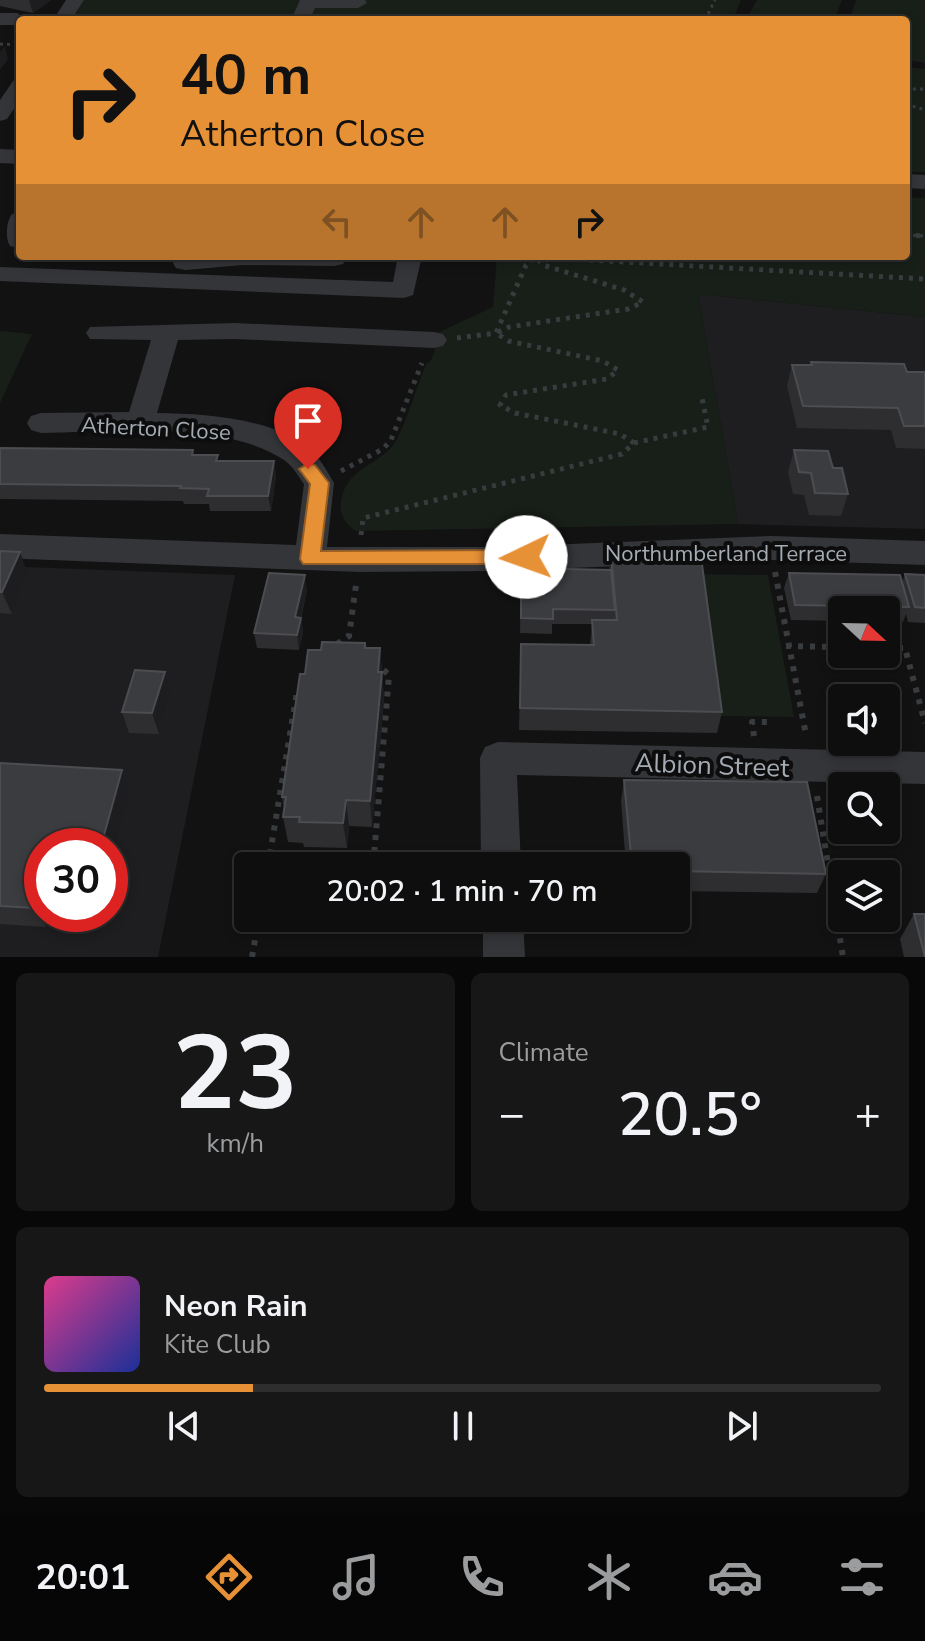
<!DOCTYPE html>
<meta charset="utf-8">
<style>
body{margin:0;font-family:"Nunito Sans",sans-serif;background:#171717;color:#f1f3f6;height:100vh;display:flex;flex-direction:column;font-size:30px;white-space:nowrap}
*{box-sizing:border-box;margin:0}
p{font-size:26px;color:#9b9c9e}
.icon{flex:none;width:44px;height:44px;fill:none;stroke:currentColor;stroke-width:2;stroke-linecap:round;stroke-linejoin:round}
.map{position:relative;height:957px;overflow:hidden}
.panel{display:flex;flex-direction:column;gap:16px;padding:16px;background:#080808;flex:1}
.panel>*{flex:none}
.guide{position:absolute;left:16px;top:16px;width:894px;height:244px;border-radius:8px;box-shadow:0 4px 12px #0003,0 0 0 2px #2e2e2e;background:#e79137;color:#111;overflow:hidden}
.needle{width:52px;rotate:112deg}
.controls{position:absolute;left:828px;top:596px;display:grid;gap:16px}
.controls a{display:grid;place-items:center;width:72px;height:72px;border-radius:8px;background:#0e0e0e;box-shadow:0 4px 12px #0003,0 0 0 2px #2e2e2e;font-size:40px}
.speed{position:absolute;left:24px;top:828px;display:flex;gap:16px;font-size:40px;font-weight:700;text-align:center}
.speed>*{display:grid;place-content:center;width:104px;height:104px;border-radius:50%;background:#0e0e0e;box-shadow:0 4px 12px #0003,0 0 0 2px #2e2e2e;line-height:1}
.speed .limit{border:12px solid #d22;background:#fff;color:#111}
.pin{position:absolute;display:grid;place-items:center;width:68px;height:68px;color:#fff;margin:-82px -34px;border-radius:50% 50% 50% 0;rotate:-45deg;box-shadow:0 0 8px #0007}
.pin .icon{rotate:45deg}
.me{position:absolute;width:88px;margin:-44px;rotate:267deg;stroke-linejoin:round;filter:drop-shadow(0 0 6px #0008)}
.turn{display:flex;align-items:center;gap:28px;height:168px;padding:0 32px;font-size:36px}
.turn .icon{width:104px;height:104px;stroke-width:2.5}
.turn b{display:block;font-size:56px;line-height:68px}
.lanes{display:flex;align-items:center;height:76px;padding:0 32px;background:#0003;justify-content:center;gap:40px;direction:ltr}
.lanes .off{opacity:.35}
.big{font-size:60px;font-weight:600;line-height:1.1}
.panel .widget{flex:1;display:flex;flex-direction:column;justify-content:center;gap:12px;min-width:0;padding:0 28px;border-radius:12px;background:#171717}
.panel .dial{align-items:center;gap:0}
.dial b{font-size:104px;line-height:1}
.song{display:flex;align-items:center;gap:24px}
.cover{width:96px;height:96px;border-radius:12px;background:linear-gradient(135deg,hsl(330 70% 55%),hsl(230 70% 35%))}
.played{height:8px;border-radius:4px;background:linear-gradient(90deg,#e79137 25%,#2e2e2e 25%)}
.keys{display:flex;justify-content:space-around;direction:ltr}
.heat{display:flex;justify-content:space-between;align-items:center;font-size:44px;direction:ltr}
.panel .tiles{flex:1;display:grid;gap:16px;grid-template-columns:1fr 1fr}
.widget:last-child{grid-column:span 2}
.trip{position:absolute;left:234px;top:852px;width:456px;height:80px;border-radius:8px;background:#0e0e0e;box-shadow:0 4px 12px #0003,0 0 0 2px #2e2e2e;font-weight:600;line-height:80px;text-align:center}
.menu{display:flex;height:128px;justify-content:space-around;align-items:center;background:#060606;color:#9b9c9e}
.menu .icon{width:56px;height:56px}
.menu .current{color:#e79137}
.menu b{font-size:36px;color:#f1f3f6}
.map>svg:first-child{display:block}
.built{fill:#1e1e20;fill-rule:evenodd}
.green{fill:#181e18}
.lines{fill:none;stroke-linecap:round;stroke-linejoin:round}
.path-far2{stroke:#393c3f;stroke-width:3;stroke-dasharray:3 4;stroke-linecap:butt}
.path-far1{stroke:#393c3f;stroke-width:5;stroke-dasharray:4 6;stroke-linecap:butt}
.path{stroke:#393c3f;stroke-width:6;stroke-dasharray:5 7;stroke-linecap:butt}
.minor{fill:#333538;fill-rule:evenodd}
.wall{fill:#2e2e31}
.shaded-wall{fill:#1d1d1f}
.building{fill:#3b3c3f;stroke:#4b4d51;stroke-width:2}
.route{fill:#e79137;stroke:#965e24;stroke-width:2}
.labels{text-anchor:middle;stroke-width:8;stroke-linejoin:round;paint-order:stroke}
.street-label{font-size:22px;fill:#a4abb3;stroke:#0d0d0e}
.near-street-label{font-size:26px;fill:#a4abb3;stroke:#0d0d0e}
</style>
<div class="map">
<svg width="925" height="957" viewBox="0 0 925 957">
<rect width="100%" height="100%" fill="#121213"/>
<g class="built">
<path d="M698 294 925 317V529L738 524Z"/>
<path d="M0 566 235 575 158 957H0ZM42 846H110V914H42Z"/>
</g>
<g class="green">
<path d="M83 0H741L733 20H72Z"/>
<path d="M757 0H842L834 20H746Z"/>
<path d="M856 0H925V63L906 60V20H849Z"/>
<path d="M906 67 925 69V172H906Z"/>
<path d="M906 197 925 198V317L698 294 738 524 356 531C333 518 338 489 357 473 369 463 388 455 396 441 408 418 416 389 426 364L431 360 438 343 435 334 493 307 497 256H906Z"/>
<path d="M0 331 32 334 0 403Z"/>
<path d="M696 574 768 575 794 717 715 716Z"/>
</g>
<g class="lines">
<g class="path-far2">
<path d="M705 20 715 0"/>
<path d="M0 44 20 45"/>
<path d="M906 89H925"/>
<path d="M906 104 925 110"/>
<path d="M906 235 925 236"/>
</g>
<g class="path-far1">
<path d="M906 235 925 236"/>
<path d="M457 338 496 333 526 265 536 257 925 279"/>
<path d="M634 443 708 427 702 398"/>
<path d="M341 471 383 449 391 440 422 363"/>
<path d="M361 535 363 518 622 454 634 443 620 434 515 413 500 405 506 395 607 379 618 370 603 361 508 341 496 333 509 327 628 309 643 302 624 290 543 265 535 256"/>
</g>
<g class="path">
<path d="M775 572 806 735"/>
<path d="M337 644 349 636 356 585"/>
<path d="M786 646 842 647"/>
<path d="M886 648H905L925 723"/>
<path d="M754 736 752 722H767V717"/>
<path d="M817 796 843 957"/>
<path d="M270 853 374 856 389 675 378 665"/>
<path d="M268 866 297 692"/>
<path d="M252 957 259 918"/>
</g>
<g class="minor">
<path d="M66 0H84L71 20H53Z"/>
<path d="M300 0H365L367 3 358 8H315L309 20H291Z"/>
<path d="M0 13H17L26 19 17 25H0Z"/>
<path d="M20 79V100L7 119 0 121V100L13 81Z"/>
<path d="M0 149 20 150V164L0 163Z"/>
<path d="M906 174 925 175V189L906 188Z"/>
<path d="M20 212V248H19L10 246C5 238 6 222 12 214Z"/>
<path d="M183 256H344L346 259 343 264 334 266 243 265 185 270 176 268 173 263 176 258Z"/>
<path d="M398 256H422L413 295 404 298 0 281V267L393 282Z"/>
<path d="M235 323 434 332 443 334 447 340 443 346 434 348 235 339 178 340 157 413C205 414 269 417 308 448 319 456 327 471 334 483L327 547H495L771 536 925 541V565L771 560 495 571 360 572 0 558V534L296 545 304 484C298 476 293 466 284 460 224 420 111 432 41 433L31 430 27 423 31 416 41 413 129 412 151 340 90 339 86 333 90 327Z"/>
<path d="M498 742 925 752V784L517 775 521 866H481L480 758 485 747Z"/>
<path d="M483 918H523L525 957H483Z"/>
</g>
</g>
<g class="wall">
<path d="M0 0H51L33 13 0 6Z"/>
<path d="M811 362 907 372H925V449L896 448 891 430 797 428 787 386 792 365H810Z"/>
<path d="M0 448 194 455 219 461H274L276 477 271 511H210L209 504H184L183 501 0 499Z"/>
<path d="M794 450 833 468 848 494 841 516 809 515 804 495 793 494 788 472Z"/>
<path d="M0 551 28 574 12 614 0 613Z"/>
<path d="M611 555 722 712 717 733 519 730 521 644 590 645 592 624H552V634L520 633 521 568 609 570Z"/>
<path d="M789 573 902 583 905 574 925 575V623L908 622 906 614 903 622H886V610H842V621L791 620 784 588Z"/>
<path d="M307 590 301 618 303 633 299 650 257 648 254 633Z"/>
<path d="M365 643V648H380L384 699 372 827 349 826 347 848 304 847 303 843 288 842 283 817 284 809 282 797 305 674 321 650Z"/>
<path d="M171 693 159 734 129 733 122 712Z"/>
<path d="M0 763 122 770 130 790 110 846H42L46 927 0 924Z"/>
<path d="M624 780 826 874 817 893 676 891V866H626L621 801Z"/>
<path d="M914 914 925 957H904L900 939Z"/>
</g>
<g class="shaded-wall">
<path d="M29 0H51L33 13Z"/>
<path d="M5 46 8 59 0 70V52Z"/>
<path d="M274 461 276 477 271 511 268 496Z"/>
<path d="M20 552 28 574 12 614 2 592Z"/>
<path d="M305 575 307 590 297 632 295 617Z"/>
<path d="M301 618 303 633 299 650 297 635Z"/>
<path d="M380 648 384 699 372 827 370 801Z"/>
<path d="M165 672 171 693 159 734 152 713Z"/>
<path d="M122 770 130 790 110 863V846H101Z"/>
<path d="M346 800 349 826 347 848 343 823Z"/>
<path d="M42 887V914H50L46 927 35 908Z"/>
</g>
<g class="building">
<path d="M811 362 904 364 907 372H925V426H904L898 408 803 406 792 365H812Z"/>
<path d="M0 448 193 450 192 455H218L216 461H274L268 496H207L209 489 180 488 181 486 0 484Z"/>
<path d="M794 450 828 451 833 468H842L848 494 815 493 811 473 799 472Z"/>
<path d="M0 551 20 552 2 592H0Z"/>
<path d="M611 555 701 557 722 712 520 708 521 644 594 645 592 620H617Z"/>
<path d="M521 568 611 570 615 610 553 609V619L521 618Z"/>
<path d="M269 573 305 575 295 617 301 618 297 635 254 633Z"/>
<path d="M789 573 900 575 909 607 795 605Z"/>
<path d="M905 574 925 575V608L915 607Z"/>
<path d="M322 642 365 643V648H380L378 672H382L370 801 346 800 343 823 299 822 300 817H283L286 797H282L300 674H305L308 650H321Z"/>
<path d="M135 670 165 672 152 713 122 712Z"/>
<path d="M0 763 122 770 101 846H42V887L35 908 0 906Z"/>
<path d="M624 780 807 782 826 874 676 871V866H632Z"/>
<path d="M914 914H925V957Z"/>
</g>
<path class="route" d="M308 463 315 465 329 483 321 551 526 550 533 552 535 557 533 562 526 564H303L300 559 310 484 299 469Z"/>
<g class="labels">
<g class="street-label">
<text transform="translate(156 428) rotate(3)" y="8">Atherton Close</text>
<text x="726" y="561">Northumberland Terrace</text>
</g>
<g class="near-street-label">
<text transform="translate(712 765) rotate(2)" y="9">Albion Street</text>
</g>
</g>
</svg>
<div class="controls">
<a><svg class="needle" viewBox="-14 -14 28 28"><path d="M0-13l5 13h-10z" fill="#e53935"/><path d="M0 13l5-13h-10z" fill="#9b9c9e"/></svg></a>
<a><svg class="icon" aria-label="sound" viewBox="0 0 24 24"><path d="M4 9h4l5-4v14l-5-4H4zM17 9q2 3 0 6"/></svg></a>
<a><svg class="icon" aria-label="search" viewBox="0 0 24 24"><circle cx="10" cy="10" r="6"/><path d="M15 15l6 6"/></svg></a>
<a><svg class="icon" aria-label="layers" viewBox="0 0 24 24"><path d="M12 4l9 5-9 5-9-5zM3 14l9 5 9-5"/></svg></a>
</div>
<div class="speed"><div class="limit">30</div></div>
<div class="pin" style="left:308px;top:469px;background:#d93025"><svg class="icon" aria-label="arrive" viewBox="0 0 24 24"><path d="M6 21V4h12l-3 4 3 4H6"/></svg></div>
<svg class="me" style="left:526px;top:557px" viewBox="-20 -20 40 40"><circle r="19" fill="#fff"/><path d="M0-13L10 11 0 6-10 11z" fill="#e79137"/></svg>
<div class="trip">20:02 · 1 min · 70 m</div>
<div class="guide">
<div class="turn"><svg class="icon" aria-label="right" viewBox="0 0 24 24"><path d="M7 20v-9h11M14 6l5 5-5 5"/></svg><div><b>40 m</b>Atherton Close</div></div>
<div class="lanes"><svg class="icon off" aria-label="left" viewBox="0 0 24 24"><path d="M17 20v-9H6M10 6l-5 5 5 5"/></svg><svg class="icon off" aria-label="ahead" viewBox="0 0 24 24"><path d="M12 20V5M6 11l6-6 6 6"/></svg><svg class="icon off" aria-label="ahead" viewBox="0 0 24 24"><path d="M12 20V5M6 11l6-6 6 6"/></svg><svg class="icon" aria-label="right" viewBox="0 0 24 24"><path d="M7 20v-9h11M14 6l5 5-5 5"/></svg></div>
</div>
</div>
<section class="panel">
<div class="tiles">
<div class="widget dial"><b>23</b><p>km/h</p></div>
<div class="widget"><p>Climate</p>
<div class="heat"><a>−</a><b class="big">20.5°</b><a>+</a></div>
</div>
<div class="widget">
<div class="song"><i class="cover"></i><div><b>Neon Rain</b><p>Kite Club</p></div></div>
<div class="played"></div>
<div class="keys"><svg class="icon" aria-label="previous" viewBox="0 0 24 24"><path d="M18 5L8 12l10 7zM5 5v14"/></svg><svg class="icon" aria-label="pause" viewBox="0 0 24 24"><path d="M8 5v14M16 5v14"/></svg><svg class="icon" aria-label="next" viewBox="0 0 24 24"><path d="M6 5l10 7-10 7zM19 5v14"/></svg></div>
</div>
</div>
</section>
<nav class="menu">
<b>20:01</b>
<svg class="icon current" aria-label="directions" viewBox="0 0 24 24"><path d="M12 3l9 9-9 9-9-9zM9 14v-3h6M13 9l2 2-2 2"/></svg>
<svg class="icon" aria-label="music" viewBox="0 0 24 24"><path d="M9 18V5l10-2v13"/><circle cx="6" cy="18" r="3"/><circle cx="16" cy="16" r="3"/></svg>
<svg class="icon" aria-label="phone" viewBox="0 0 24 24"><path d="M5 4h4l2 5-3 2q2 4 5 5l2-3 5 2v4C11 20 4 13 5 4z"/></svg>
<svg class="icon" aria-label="climate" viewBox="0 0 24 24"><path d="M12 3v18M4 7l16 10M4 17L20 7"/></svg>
<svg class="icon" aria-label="car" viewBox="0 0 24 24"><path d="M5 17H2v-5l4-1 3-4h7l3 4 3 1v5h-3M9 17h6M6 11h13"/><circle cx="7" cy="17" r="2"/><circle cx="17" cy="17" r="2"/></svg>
<svg class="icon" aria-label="filters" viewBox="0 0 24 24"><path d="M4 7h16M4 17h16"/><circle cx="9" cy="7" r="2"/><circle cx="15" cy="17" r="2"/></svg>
</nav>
